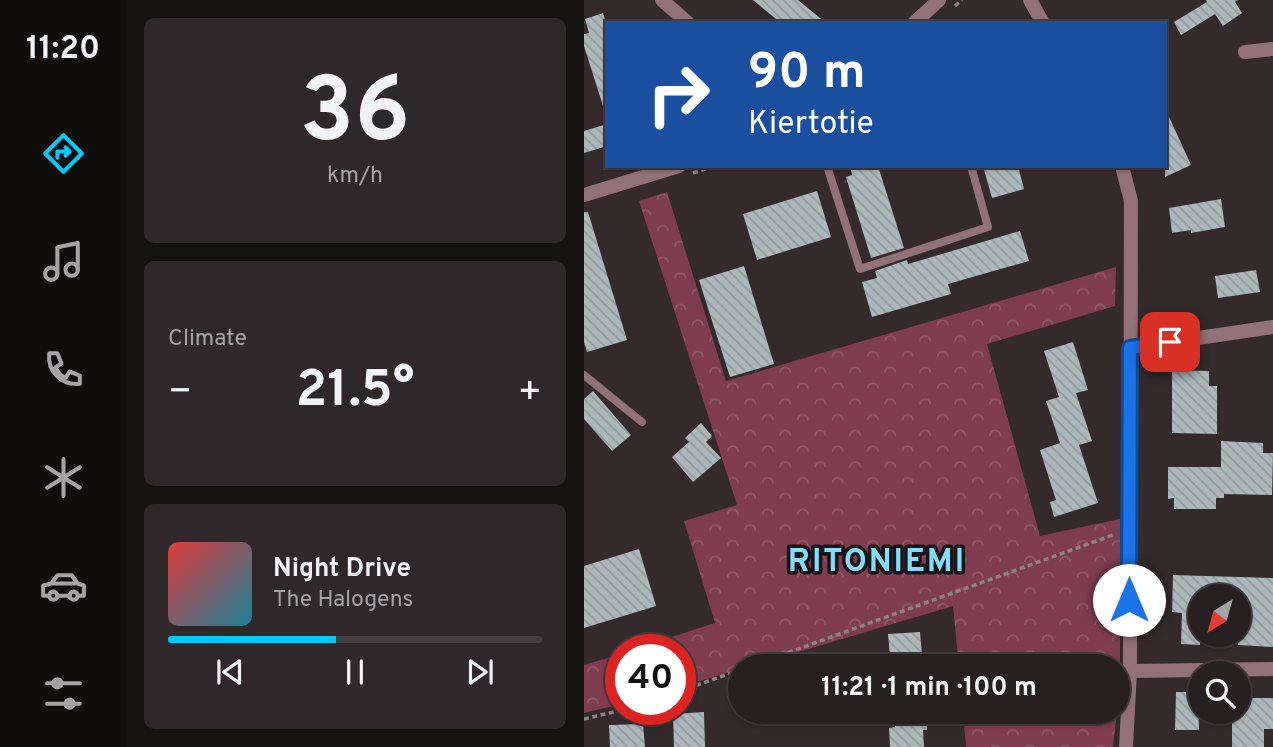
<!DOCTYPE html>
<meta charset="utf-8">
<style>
body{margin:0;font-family:Overpass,sans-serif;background:#2f282a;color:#f1f3f6;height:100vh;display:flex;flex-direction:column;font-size:26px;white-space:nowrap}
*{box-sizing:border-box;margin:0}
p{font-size:23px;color:#a4a3a5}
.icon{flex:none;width:38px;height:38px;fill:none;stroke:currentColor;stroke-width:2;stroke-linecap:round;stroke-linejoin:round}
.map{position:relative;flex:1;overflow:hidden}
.drawer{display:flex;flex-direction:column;gap:18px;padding:18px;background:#151212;width:458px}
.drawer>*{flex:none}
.top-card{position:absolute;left:21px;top:21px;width:562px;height:147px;border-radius:0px;box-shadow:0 2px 5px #0004,0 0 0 2px #433e3f;background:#1a4fa0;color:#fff;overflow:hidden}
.needle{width:46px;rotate:217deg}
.fabs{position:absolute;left:604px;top:584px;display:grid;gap:14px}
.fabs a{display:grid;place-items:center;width:63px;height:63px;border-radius:50%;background:#272021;box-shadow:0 2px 5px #0004,0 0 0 2px #433e3f;font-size:35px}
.speed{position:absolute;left:21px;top:634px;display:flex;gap:14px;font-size:35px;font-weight:700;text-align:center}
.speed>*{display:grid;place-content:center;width:91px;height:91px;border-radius:50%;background:#272021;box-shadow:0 2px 5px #0004,0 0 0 2px #433e3f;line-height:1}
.speed .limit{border:10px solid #d22;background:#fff;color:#111}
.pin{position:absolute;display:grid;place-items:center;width:60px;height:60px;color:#fff;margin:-30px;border-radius:14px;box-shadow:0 4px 10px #0006}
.me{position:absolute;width:77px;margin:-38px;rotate:0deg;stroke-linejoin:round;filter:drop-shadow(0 0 5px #0008)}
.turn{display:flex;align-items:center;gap:24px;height:147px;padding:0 28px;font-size:32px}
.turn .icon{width:91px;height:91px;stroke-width:2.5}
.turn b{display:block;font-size:49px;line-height:60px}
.big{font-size:52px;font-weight:700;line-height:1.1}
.drawer .tile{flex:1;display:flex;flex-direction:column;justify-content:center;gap:10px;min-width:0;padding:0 24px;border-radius:10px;background:#2f282a}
.drawer .dial{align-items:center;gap:0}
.dial b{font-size:91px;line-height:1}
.song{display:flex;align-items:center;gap:21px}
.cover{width:84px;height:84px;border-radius:10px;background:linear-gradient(135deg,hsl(0 70% 55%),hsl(190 70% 35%))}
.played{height:7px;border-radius:4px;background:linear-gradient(90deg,#01cbf9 45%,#433e3f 45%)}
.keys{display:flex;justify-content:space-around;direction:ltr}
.heat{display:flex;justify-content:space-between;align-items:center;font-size:38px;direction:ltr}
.trip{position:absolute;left:144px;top:654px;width:402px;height:70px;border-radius:35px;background:#272021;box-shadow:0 2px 5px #0004,0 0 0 2px #433e3f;font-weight:700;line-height:70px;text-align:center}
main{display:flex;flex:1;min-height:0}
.menu{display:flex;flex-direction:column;width:126px;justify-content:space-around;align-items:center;background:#100d0d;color:#a4a3a5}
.menu .icon{width:49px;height:49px}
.menu .on{color:#01cbf9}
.menu b{font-size:32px;color:#f1f3f6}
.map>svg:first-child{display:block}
.forest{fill:url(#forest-crowns)}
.building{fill:url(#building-back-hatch)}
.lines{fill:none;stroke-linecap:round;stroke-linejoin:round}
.path{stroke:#8b8385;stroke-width:3.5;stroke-dasharray:5 3.5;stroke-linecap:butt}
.service{stroke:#927178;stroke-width:8}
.minor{stroke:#927178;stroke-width:14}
.tertiary{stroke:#927178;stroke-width:14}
.route-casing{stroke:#114b97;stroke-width:18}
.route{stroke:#1a73e8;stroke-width:12}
.labels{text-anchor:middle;stroke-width:7;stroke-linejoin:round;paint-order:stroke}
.district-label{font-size:32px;font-weight:bold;letter-spacing:2px;fill:#7fdefe;stroke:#181415}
</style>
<main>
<nav class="menu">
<b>11:20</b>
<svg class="icon on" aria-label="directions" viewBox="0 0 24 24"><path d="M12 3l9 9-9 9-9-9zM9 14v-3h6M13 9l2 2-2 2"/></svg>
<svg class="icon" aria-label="music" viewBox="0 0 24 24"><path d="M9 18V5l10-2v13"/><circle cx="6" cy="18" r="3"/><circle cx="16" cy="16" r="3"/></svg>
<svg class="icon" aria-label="phone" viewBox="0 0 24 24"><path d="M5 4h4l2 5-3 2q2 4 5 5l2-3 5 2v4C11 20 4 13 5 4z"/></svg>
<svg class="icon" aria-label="climate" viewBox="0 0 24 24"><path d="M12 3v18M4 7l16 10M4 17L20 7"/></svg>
<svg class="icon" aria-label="car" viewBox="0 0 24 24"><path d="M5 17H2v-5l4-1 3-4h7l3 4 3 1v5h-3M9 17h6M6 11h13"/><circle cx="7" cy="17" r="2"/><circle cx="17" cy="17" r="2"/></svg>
<svg class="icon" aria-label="filters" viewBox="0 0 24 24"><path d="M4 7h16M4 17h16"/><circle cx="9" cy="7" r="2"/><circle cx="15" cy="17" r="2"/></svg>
</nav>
<section class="drawer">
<div class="tile dial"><b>36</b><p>km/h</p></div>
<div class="tile"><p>Climate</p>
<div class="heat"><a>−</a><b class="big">21.5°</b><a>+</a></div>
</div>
<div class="tile">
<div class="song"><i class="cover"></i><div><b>Night Drive</b><p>The Halogens</p></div></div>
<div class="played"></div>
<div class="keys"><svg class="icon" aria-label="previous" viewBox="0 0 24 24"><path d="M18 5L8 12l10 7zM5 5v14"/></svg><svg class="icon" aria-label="pause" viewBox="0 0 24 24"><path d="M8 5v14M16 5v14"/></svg><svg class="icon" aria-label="next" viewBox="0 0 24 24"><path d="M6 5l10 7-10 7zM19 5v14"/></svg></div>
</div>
</section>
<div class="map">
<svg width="689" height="747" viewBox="0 0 689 747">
<defs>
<pattern id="forest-crowns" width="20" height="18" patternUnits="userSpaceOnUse" patternTransform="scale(1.75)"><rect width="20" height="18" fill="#7f3c4e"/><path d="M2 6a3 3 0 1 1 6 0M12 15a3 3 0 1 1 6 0" fill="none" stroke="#915767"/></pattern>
<pattern id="building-back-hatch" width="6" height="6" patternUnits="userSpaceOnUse" patternTransform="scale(1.75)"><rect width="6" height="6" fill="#acb8bc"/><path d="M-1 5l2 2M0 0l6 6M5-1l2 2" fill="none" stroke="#919a9d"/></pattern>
</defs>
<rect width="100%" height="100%" fill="#342a2c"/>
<g class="forest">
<path d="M83 192 142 381 532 267 531 306 403 344 456 536 536 519V695L534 710V667H375L369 606 164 667H156V669L96 687V649H50L131 623 100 521 153 505 55 201Z"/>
<path d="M37 654V704L0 713V665Z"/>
<path d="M379 712H533L529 747H382Z"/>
</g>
<g class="building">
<path d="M169 0H214L242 23H197Z"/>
<path d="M622 0H654L651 2 658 13 639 26 631 14 597 35 590 22 623 2Z"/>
<path d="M19 13 23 27V106H19L0 46V34L5 33 1 19Z"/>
<path d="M581 108 607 165 581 177Z"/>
<path d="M23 124V146L0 153V131Z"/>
<path d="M266 166H294L320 248 287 258 262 177 268 175Z"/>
<path d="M399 166H434L440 189 408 198Z"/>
<path d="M233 191 247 237 173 260 159 214Z"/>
<path d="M637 199 641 227 607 233V230L588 233 585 208Z"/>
<path d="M0 212H4L43 340 3 352 0 342Z"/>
<path d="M436 231 445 261 364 284 367 294 288 317 278 282 293 278 291 271 323 260 324 264Z"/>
<path d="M160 266 190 364 146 377 115 280Z"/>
<path d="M672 270 676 292 634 298 631 276Z"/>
<path d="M489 342 504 390 492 393 508 441 495 445 514 503 470 517 466 502 472 500 456 450 476 443 462 401 475 397 460 351Z"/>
<path d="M588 370 625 371V386H633V434L588 433Z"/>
<path d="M9 391 47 435 28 451 0 419V399Z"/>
<path d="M117 423 128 436 122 442 137 458 109 482 88 457 105 442 101 438Z"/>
<path d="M637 441 679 443V453H689L688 495 640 494V498H632V509H590V498L584 499V467H637Z"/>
<path d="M55 549 72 606 0 628V566Z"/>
<path d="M589 575 689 578V647L654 645V597H616V645L597 644 598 613 588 612Z"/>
<path d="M336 632 339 667H307L304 634Z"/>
<path d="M592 692H614L615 730H591Z"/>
<path d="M654 698H689V729H680V747H648V712H654Z"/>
<path d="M120 712 121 747H90L89 714Z"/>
<path d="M310 712H342L343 730H339L340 747H306L305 728 311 727Z"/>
<path d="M59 724 61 747H26L25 725Z"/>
</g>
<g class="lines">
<g class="path">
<path d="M371 6 378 0"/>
<path d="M109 173 131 166"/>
<path d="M164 667 529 535"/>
<path d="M96 691 156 670"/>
<path d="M0 719 42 709"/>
</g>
<g class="service">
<path d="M243 166 276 269 404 227 387 166"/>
<path d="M0 375 58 422"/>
</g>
<g class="minor">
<path d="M78 0 104 23"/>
<path d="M661 52 689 49"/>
<path d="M546 348 689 327"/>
<path d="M546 671 689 669"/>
</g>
<g class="tertiary">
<path d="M446 0 459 23"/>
<path d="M330 23 355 0"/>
<path d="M538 166 547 201 546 671 542 747"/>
<path d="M0 195 95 166"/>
</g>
</g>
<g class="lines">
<defs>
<path id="route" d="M545 600 546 348 586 342"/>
</defs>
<use href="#route" class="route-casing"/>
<use href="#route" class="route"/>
</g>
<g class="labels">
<g class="district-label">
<text x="293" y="571">RITONIEMI</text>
</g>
</g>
</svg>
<div class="fabs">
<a><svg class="needle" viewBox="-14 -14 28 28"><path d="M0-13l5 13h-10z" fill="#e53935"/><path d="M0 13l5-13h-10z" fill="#a4a3a5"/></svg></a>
<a><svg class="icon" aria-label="search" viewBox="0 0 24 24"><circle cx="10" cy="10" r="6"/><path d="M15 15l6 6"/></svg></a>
</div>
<div class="speed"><div class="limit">40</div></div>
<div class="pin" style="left:586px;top:342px;background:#d93025"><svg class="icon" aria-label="arrive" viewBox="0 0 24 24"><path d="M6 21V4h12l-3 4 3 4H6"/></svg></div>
<svg class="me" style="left:545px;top:600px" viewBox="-20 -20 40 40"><circle r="19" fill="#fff"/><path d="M0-13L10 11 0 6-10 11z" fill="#1a73e8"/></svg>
<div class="trip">11:21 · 1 min · 100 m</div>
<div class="top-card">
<div class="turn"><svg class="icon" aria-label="right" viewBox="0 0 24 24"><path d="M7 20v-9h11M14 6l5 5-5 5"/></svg><div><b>90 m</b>Kiertotie</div></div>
</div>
</div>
</main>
